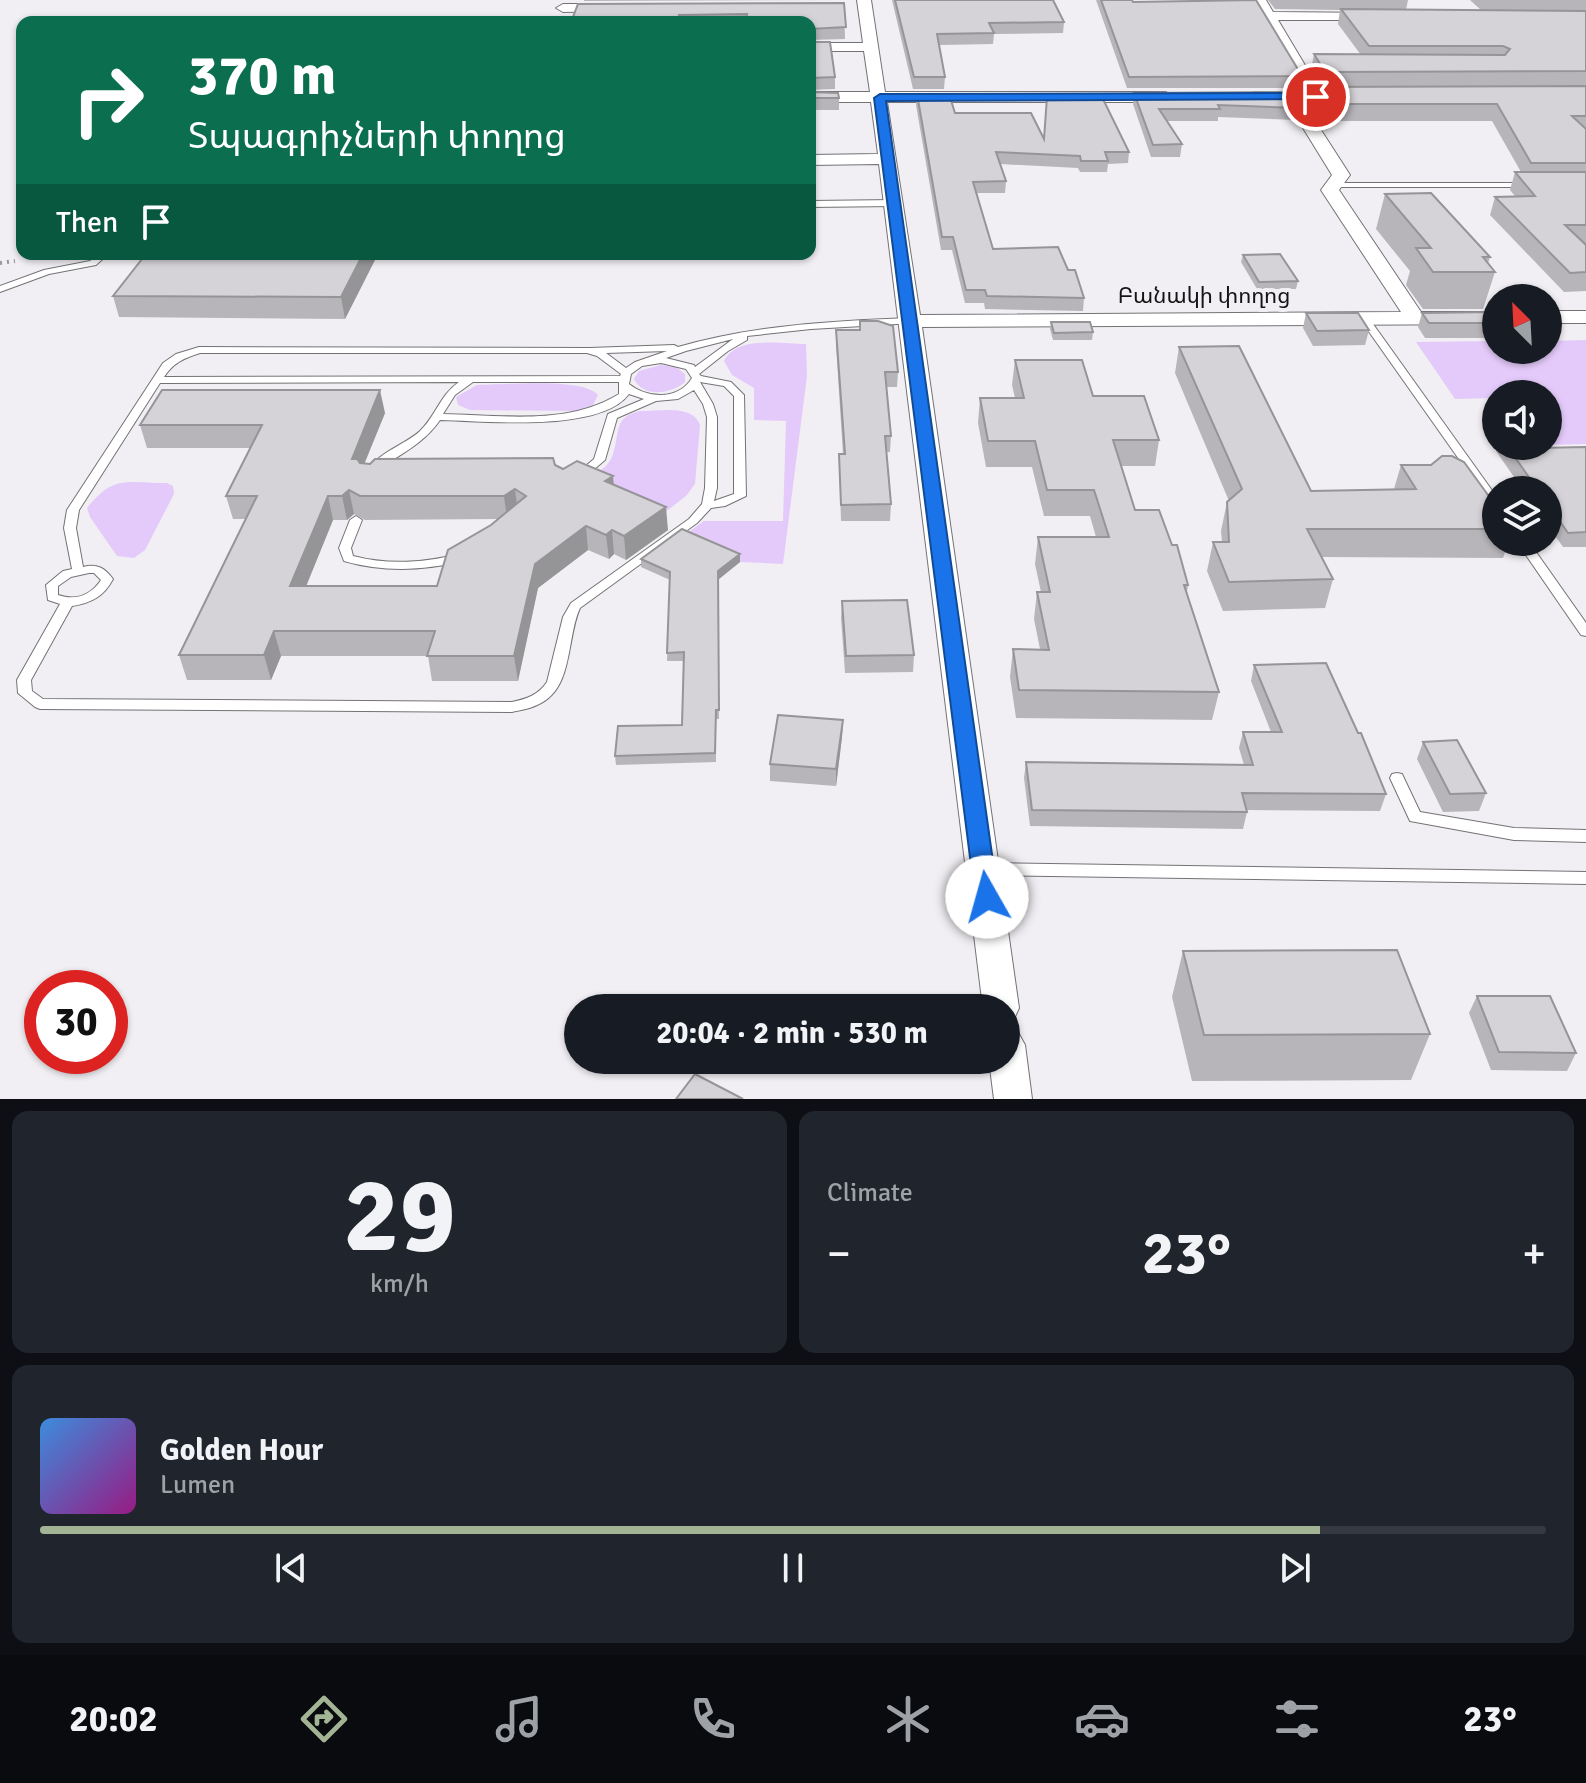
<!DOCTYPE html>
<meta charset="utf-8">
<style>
body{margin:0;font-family:Signika,"Noto Sans Armenian",sans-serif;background:#20242c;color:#f1f3f6;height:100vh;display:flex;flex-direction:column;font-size:30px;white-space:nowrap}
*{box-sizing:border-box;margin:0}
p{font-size:26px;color:#9ea1a6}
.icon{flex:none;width:44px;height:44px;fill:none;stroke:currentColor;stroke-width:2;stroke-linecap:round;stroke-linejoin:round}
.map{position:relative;height:1099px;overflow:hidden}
.details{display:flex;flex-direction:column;gap:12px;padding:12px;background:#0d0f14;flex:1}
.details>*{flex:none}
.top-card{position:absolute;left:16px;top:16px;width:800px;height:244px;border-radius:16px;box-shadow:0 2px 6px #0004;background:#0b6e4f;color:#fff;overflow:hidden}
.needle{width:52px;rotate:336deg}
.tools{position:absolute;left:1482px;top:284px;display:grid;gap:16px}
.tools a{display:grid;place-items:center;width:80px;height:80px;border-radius:50%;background:#171b24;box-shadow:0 2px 6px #0004;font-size:40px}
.speed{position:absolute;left:24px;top:970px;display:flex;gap:16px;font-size:40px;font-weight:700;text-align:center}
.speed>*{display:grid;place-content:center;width:104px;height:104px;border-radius:50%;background:#171b24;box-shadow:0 2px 6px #0004;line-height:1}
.speed .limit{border:12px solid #d22;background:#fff;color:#111}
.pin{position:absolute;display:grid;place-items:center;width:68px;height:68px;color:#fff;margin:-34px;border:4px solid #fff;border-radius:50%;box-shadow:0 2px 8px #0007}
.me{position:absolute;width:88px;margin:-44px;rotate:353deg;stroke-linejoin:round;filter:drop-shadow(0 0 6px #0008)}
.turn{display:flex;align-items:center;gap:28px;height:168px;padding:0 40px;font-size:36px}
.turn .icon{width:104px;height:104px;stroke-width:2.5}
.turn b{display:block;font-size:56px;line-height:68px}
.then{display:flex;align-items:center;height:76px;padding:0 40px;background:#0003;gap:16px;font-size:30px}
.big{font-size:60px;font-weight:700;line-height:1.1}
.details .card{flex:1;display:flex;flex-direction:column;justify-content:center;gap:12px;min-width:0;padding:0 28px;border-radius:16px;background:#20242c}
.details .dial{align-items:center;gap:0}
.dial b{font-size:104px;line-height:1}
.song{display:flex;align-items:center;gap:24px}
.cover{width:96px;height:96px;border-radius:12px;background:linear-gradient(135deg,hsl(210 70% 55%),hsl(310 70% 35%))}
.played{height:8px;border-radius:4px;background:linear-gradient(90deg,#a3b495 85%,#363941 85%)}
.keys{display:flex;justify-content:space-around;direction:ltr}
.heat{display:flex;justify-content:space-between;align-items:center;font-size:44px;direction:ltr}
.details .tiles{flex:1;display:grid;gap:12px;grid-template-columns:1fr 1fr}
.card:last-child{grid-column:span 2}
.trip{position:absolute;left:564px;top:994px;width:456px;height:80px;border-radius:40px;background:#171b24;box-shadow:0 2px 6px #0004;font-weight:700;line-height:80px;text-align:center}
.dock{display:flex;height:128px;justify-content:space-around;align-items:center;background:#090b0e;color:#9ea1a6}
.dock .icon{width:56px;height:56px}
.dock .selected{color:#a3b495}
.dock b{font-size:36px;color:#f1f3f6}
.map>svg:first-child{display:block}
.green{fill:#e4cafa}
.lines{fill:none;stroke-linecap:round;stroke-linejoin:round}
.lane-casing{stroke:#747275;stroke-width:2}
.street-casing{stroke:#747275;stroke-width:2}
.path{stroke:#99979a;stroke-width:4;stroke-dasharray:2 5;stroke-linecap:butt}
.lane{fill:#fff;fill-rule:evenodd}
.street{fill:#fff;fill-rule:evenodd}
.wall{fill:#b7b5b9;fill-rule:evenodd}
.shaded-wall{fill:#959496}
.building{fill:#d5d3d7;stroke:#959496;stroke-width:2;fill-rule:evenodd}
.route{fill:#1a73e8;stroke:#114b97;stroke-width:2}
.labels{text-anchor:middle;stroke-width:8;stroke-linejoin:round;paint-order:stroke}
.street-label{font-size:22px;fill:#151415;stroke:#f1eff3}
</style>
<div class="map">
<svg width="1586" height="1099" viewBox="0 0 1586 1099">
<rect width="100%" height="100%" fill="#f1eff3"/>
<g class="green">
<path d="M1586 340V444L1548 445V394H1496V398L1455 399 1416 342 1496 341V350H1548V341Z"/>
<path d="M806 344 807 376 783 564 740 562 683 536 704 521H783L786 421 754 420V388L732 375 724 361C737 335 782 344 806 344Z"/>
<path d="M661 365 676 367 685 374V382C671 394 643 398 634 379L639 371Z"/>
<path d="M477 385C501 385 584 377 598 395L593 405 574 411 470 410 458 405 456 397Z"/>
<path d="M641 411C659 411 693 404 700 425L695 484 686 496 655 520 591 477C600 471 610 465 613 454 620 433 613 416 641 411Z"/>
<path d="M167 483 173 486 174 494 145 550 134 558 117 556 90 517 87 508C114 474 126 483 167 483Z"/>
</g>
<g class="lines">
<defs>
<g id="lane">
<path d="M1332 183H1527L1531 185 1527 187H1332Z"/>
<path d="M810 201 895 200 899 203 895 206 810 207Z"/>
<path d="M99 254H108L96 265 49 274 0 292V286L44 270 90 261Z"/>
<path d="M1365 316 1368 317 1496 496V507L1492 506 1360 319Z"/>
<path d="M911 318 916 321 914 323 811 329 747 336V340L728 351 699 374 701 376 731 382 744 395 746 496 725 506 711 508 697 523 580 608C566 638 574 690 537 705 529 709 520 710 512 712L40 709 35 707 18 693 17 680 60 604 48 600 46 585 63 571 72 569 64 528 67 510 163 363 176 354 199 347 590 348 674 345 678 347C755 325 832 321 911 318ZM733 339 695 367 694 365 666 358 686 351ZM667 351 635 362 626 368 606 353ZM200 353H587L597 356 621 374 620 376 164 377C173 363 184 358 200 353ZM661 363 686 369 692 378C679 400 648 399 629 384L631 374 642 366ZM459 382C440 395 436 416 420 431 406 444 378 453 369 469L371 471H379L382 467C403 453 425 442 440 420 485 421 600 433 629 394L644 399 608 414 594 459 575 475 581 478 585 477 605 460 617 418 656 401 678 399 694 390 703 404 707 417 705 488 702 504 689 519 571 603 563 617 547 682C538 695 527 699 512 702L43 699 32 691 31 680 72 606C92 603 104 596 113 579 105 568 97 563 83 567L76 528 79 510 160 383ZM473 382H619V394C567 426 502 415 443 414L455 395ZM700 382 724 386 734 396V494L714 501 717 488V417L713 404ZM89 573H94L101 580C91 595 76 601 58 595V586L71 577Z"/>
<path d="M356 516 362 520 351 548 353 556C387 565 425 563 458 554L464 558 462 561C423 571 382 572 344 561L339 548 350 520Z"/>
<path d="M1517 542H1529L1586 623V636L1581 635Z"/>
<path d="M1397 773 1402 774 1420 812 1514 828 1586 830V842L1514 840 1410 821 1390 778 1392 774Z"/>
<path d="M985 863 1586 872V884L985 875 980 873 977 869 980 865Z"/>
</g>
<g id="street">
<path d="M857 0H871L885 92H1166L1174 97 1166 102H887L920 315 1401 312 1321 190 1332 175 1287 102H1254L1246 97 1254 92H1305L1254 3 1256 0H1266L1273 12 1379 13V19L1374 20H1278L1321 92H1342L1350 97 1342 102H1303L1350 175 1339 190 1421 312H1496V324L922 327 1019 1008 1014 1019 1006 1021V1008H983L879 164 810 165V155L878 154 871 102H810V92H870L864 51H810V43H863Z"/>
<path d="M611 4 616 5V11L563 12 556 8 563 4Z"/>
<rect x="1548" y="311" width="38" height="12"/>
<path d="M1006 1029 1019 1034 1025 1045 1032 1099H994L989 1060H1006Z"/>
</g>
</defs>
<use href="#lane" class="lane-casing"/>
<use href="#street" class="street-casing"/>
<path class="path" d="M0 263 15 261"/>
<use href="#lane" class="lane"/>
<use href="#street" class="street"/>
</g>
<g class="wall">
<path d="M584 0H843L584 1Z"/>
<path d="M892 0H1053L1064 22 1063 33 994 34 993 44 939 45 945 77 944 89H913Z"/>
<path d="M1096 0H1132L1133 2 1256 0 1302 76 1300 88H1127Z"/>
<path d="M1268 0H1408L1406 10H1481L1470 0H1586V244H1584L1586 245V291L1564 292 1490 215 1495 197 1515 196 1510 190 1515 172H1521L1492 121H1319L1307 103 1311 87H1321L1311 70 1314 54 1361 55 1338 24 1340 10 1275 9Z"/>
<path d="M844 3 845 39 810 40V22H571Z"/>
<path d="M810 42 835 77V89L810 90Z"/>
<path d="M810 92 839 98V110H810Z"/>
<path d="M1134 93 1297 108 1295 120 1218 117V121H1167L1182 144 1180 157H1151L1133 104Z"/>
<path d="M917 94 955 113 1043 138 1129 152 1128 163 1108 164 1107 172H1080L1078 168 1000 164 1006 181 1005 193H977L993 249 1068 270 1084 298 1083 311 985 309 984 303H965L952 250H941L916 105Z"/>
<path d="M1385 194 1490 257 1488 263 1495 272 1483 309H1423L1406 285 1410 271 1376 229Z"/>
<path d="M146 254H378L345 319 119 317 113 296Z"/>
<path d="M1243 255 1298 281 1296 289H1257L1241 262Z"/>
<path d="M1496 312V338H1425L1418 327 1422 313Z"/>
<path d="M1306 313 1369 330 1365 345 1313 346 1303 328Z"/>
<path d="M1051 322 1093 332 1092 340H1053L1050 329Z"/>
<path d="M836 330 898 372 897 387H886L891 436 890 452H886L891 504 890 521H841L839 454H843L836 345Z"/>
<path d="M1179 347 1311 491 1394 489 1401 465 1496 506V542H1509L1503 558 1321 557 1333 579 1325 608 1223 611 1207 571 1213 542H1222L1221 531 1227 502 1229 501 1175 373Z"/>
<path d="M1015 360 1093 396 1159 440 1155 466H1121L1135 510 1172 545 1188 585 1187 592 1219 692 1212 720 1016 718 1010 677 1013 649H1040L1034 619 1037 592H1041L1035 564 1038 537H1096L1090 516H1044L1032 467H986L978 423 980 398H1015L1012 385Z"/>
<path d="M385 413 364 463 555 465 563 469 613 476V485L668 530 626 560 614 554 609 559 588 550 538 588 518 681H432L428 656H281L271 680H187L179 655 246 519H233L226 496 250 448H147L140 425ZM354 514 365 520 497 519 437 586H306L333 520H347Z"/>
<path d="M1498 446H1536L1537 448 1586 447V547H1563L1548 526V490H1523L1496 451Z"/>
<path d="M641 559 740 562 719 579V719H716V762L616 765 615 756 682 725 684 661H667L670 580 641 567Z"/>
<path d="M842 601 914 655 913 672 845 673 841 618Z"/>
<path d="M1254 665 1386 794 1380 811 1247 810V812L1243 829 1030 826 1024 778 1026 762 1244 765 1239 748 1243 732H1271L1251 681Z"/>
<path d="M843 720 842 737 836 786 770 781V764Z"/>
<path d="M1423 742 1486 793 1479 811 1443 812 1417 759Z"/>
<path d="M1183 951 1430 1034 1411 1080 1192 1081 1172 997Z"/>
<path d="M1477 996 1576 1053 1567 1071 1491 1070 1469 1013Z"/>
</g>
<g class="shaded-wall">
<path d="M363 254H378L345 319 341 297Z"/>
<path d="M380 390 385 413 357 482 352 459Z"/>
<path d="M613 476 615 499 605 481Z"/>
<path d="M515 489 518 512 507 519 504 496Z"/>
<path d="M349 490 354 514 347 520 342 496Z"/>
<path d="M328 496 333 520 296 611 290 586Z"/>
<path d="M666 507 668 530 626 560 624 536Z"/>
<path d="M586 526 588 550 538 588 518 681 514 656 535 564Z"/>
<path d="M612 530 614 554 609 559 606 535Z"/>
<path d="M740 554V562L719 579V719L718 571Z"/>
<path d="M274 631 281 656 271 680 264 655Z"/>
<path d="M843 720 842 737 836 786V769Z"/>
</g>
<g class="building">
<path d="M895 0H1053L1064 22 989 23 994 33 937 34 945 77H914Z"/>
<path d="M1101 0H1132L1133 2 1256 0 1302 76 1129 77Z"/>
<path d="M844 3 846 27 810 29V22H746L747 14 679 15 678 22H571L578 4Z"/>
<path d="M1341 9 1586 11V71L1325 72 1314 54 1505 55 1510 49 1503 46H1369Z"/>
<path d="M810 42H830L835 77 810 78Z"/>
<path d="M1586 86V116H1572L1586 129V163H1531L1497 104H1322L1311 87Z"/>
<path d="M810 92 838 93 839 98H810Z"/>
<path d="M1287 92 1297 108 1218 105 1220 109H1159L1182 144 1153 145 1134 93Z"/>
<path d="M917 94H949L955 113H1031L1044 139 1047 97H1102L1129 152H1105L1108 161H1081L1080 156 996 152 1006 181 973 182 993 249 1058 247 1068 270H1075L1084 298 987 296 985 290H966L953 237H942Z"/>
<path d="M1515 172H1586V225H1565L1586 245V272L1570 273 1495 197 1535 196Z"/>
<path d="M1431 193 1490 257H1483L1495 272H1433L1416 248H1431L1385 194Z"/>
<path d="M146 254H363L341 297 113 296Z"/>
<path d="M1280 254 1298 281 1259 282 1243 255Z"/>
<path d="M1496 312V323H1429L1422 313Z"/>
<path d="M1306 313H1358L1369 330 1317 331Z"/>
<path d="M860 321H878L893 326 898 372H885L891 436H885L891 504 841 505 839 454H845L836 330H860Z"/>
<path d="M1051 322H1090L1093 332 1054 333Z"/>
<path d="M1239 346 1311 491 1416 489 1401 465H1431L1442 456H1452L1464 462 1496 506V529H1307L1333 579 1229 582 1213 542H1229L1227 502 1242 489 1179 347Z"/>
<path d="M1015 360H1082L1093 396H1144L1159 440H1113L1135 510H1159L1172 545H1177L1188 585H1184L1219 692 1019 690 1013 649 1049 650 1037 592H1050L1038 537H1109L1094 490H1047L1035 441H988L980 398H1024Z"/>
<path d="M162 390H380L352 459H357L360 463 370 464 375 459 553 458 555 465 563 469 577 461 613 476 605 481 666 507 624 536 612 530 606 535 586 526 535 564 514 656H427L435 631H274L264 655H179L257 496H226L262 425H140ZM515 489 526 496 491 525 448 550 437 586H290L328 496H342L349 490 360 496H504Z"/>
<path d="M1507 446H1536L1537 448 1586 447V532L1568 533 1548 504V490H1538Z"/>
<path d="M682 529 740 554 718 571 719 710H716L715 753 615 756 618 726 682 725 684 652 667 653 670 572 641 559Z"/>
<path d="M907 600 914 655 846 656 842 601Z"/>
<path d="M1326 663 1358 733H1361L1386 794 1242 793 1247 812 1032 810 1026 762 1253 765 1243 732H1282L1254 665Z"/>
<path d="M778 715 843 720 836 769 770 764Z"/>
<path d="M1457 740 1486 793 1450 794 1423 742Z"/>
<path d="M1397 950 1430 1034 1204 1035 1183 951Z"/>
<path d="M1477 996H1550L1576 1053 1499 1052Z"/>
<path d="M695 1074 743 1099H676Z"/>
</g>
<path class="route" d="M1316 93 1320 94V99L886 101 998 897 995 903 987 906 978 903 975 897 874 98 880 94Z"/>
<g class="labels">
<g class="street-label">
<text x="1204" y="303">Բանակի փողոց</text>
</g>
</g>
</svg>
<div class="tools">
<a><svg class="needle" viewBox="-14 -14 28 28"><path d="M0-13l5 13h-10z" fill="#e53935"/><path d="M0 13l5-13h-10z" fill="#9ea1a6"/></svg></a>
<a><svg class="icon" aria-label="sound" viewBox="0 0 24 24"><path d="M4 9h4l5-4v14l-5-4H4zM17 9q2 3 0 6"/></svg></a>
<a><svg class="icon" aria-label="layers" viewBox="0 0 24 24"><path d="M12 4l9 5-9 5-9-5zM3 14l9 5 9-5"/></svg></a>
</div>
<div class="speed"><div class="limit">30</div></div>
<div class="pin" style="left:1316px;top:97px;background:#d93025"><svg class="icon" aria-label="arrive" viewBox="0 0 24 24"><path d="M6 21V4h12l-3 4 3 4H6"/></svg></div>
<svg class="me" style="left:987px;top:897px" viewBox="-20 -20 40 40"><circle r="19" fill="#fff"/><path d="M0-13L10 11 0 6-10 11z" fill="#1a73e8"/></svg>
<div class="trip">20:04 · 2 min · 530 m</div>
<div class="top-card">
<div class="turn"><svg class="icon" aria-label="right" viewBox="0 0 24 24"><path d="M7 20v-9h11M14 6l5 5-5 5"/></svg><div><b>370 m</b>Տպագրիչների փողոց</div></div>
<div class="then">Then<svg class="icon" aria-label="arrive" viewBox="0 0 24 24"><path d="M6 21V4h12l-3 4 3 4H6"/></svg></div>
</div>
</div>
<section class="details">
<div class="tiles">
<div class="card dial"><b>29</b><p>km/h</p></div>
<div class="card"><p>Climate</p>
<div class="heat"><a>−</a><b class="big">23°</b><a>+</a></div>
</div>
<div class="card">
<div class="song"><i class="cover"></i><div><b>Golden Hour</b><p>Lumen</p></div></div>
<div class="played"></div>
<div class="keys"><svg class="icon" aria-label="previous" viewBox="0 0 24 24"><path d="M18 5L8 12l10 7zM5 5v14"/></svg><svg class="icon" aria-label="pause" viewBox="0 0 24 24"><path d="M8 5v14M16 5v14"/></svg><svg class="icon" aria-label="next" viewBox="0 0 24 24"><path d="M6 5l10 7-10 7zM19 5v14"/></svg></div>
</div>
</div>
</section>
<nav class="dock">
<b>20:02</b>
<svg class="icon selected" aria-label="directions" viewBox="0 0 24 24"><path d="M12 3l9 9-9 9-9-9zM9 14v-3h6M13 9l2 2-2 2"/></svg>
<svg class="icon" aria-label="music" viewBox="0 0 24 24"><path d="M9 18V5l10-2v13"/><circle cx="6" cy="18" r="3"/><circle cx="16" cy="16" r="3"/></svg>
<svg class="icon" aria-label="phone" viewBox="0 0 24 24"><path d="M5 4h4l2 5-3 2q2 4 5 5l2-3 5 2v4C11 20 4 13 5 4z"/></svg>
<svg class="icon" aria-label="climate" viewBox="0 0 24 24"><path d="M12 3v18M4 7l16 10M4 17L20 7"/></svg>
<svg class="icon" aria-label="car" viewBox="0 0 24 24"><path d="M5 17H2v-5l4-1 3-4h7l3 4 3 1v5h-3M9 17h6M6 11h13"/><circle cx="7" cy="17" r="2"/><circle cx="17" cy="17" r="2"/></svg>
<svg class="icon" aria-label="filters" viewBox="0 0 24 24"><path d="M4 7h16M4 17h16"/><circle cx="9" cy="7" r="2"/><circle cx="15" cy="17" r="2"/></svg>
<b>23°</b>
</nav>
